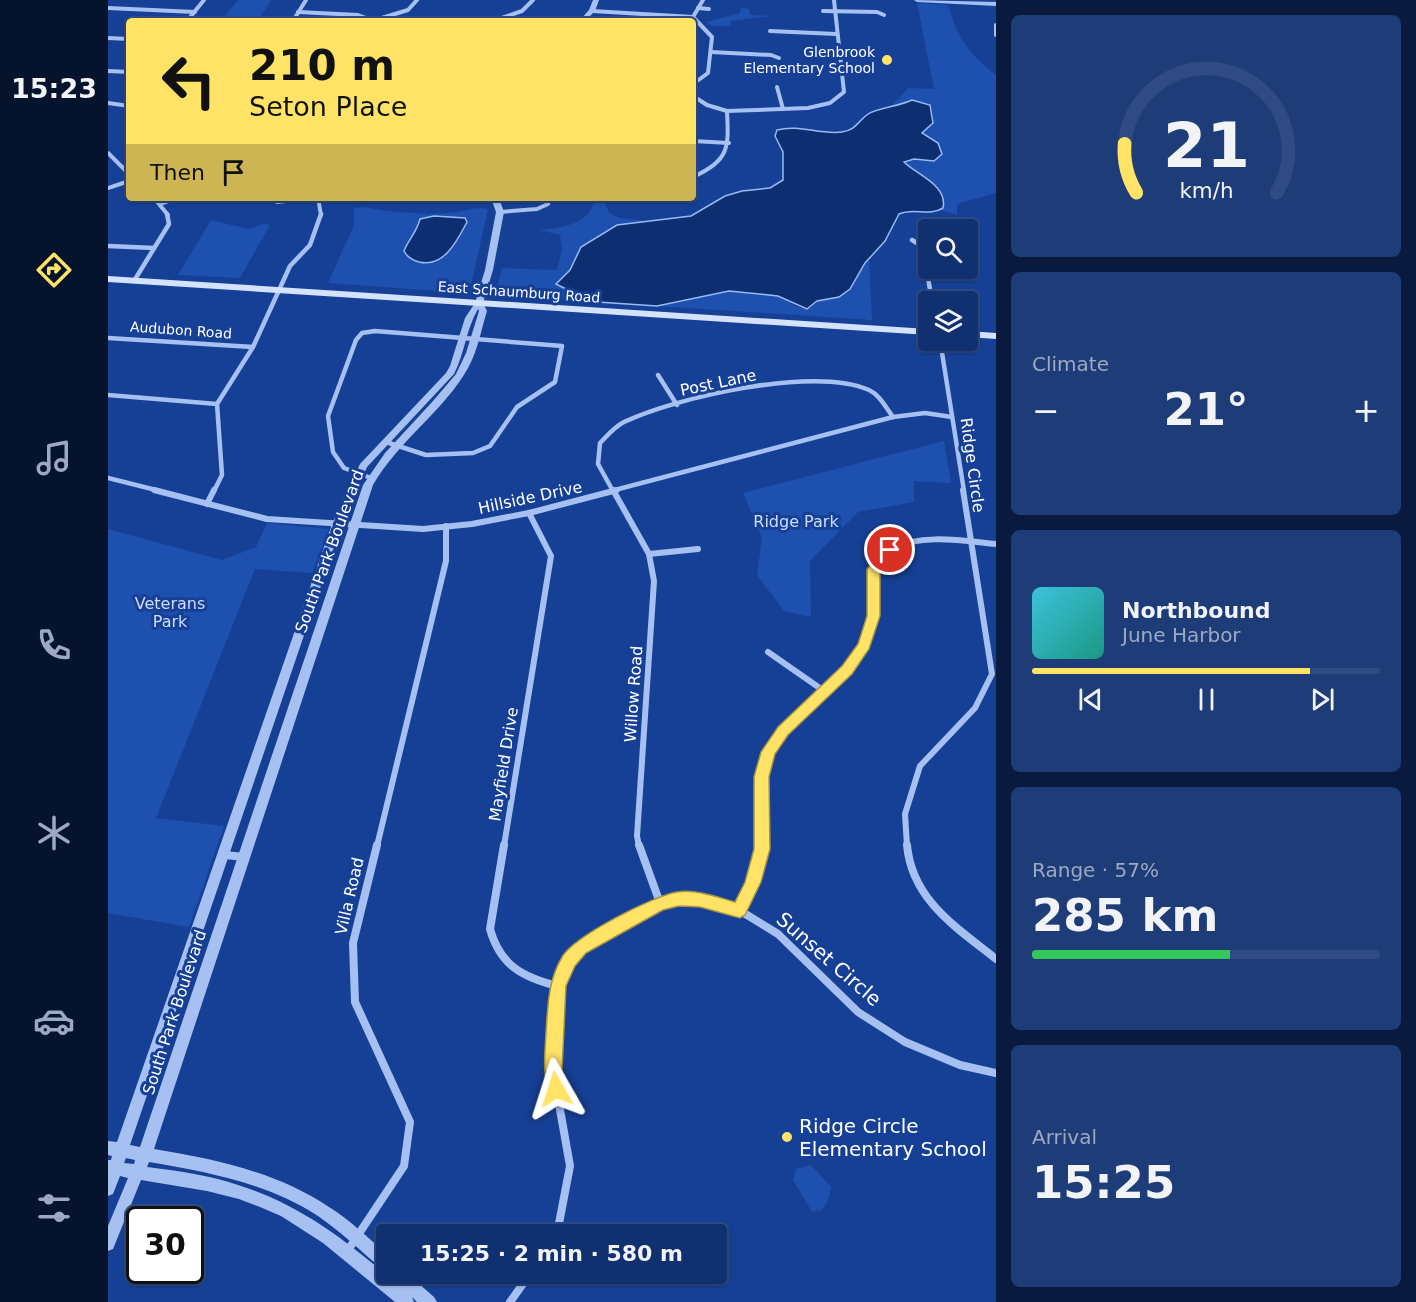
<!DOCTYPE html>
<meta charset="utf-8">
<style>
body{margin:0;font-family:"DejaVu Sans",sans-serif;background:#1e3c78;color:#f1f3f6;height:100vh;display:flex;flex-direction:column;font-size:22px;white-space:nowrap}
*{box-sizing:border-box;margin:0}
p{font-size:20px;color:#9ca9c3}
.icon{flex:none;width:33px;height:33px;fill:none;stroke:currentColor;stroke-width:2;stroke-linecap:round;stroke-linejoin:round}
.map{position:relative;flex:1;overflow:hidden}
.panel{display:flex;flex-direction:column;gap:15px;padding:15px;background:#091a3e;width:420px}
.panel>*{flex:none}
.guide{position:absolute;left:18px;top:18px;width:570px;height:183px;border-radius:6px;box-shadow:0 2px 4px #0004,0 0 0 2px #304b83;background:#ffe367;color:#111;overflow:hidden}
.controls{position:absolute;left:810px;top:219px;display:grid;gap:12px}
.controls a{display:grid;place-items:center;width:60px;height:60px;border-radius:6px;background:#103070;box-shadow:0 2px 4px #0004,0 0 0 2px #304b83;font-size:30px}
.speed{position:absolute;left:18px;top:1206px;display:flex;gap:12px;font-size:30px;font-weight:700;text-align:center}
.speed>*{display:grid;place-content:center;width:78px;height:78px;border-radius:50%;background:#103070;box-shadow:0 2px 4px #0004,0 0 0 2px #304b83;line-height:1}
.speed .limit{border:3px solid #111;border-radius:9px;background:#fff;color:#111}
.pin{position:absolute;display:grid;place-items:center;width:51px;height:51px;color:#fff;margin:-26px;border:3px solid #fff;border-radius:50%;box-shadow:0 2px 6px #0007}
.me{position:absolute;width:66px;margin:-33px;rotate:354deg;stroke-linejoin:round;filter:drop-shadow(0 0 4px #0008)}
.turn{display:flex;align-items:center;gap:21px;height:126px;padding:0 24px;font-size:27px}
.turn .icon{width:78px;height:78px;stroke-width:2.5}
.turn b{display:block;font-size:42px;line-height:51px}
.then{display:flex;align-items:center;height:57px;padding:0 24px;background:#0003;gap:12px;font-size:22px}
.big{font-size:45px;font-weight:700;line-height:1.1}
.panel .widget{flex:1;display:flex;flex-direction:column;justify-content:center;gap:9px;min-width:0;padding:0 21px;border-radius:9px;background:#1e3c78}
.panel .dial{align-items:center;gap:0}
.dial svg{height:156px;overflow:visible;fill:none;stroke:#304b83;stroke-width:7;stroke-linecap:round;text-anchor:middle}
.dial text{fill:#f1f3f6;stroke:none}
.song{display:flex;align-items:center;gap:18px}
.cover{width:72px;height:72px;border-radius:9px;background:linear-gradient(135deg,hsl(190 70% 55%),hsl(170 70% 35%))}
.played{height:6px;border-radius:3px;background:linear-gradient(90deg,#ffe367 80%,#304b83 80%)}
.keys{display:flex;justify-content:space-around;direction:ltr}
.heat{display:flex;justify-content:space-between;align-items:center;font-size:33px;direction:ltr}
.charge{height:9px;border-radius:4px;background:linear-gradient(90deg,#34c759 57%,#304b83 0)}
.trip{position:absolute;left:268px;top:1224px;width:351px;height:60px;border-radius:6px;background:#103070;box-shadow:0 2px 4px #0004,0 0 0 2px #304b83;font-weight:700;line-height:60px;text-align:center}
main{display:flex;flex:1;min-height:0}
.dock{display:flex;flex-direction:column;width:108px;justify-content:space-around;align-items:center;background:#06132d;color:#9ca9c3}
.dock .icon{width:42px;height:42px}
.dock .on{color:#ffe367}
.dock b{font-size:27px;color:#f1f3f6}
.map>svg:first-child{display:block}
.green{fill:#1e50af}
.water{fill:#0e2e72;stroke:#99baf4;stroke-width:1.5}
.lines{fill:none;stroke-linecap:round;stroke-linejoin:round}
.minor-far3{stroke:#a6c0f1;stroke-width:4}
.minor-far2{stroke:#a6c0f1;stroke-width:4.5}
.minor-far1{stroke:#a6c0f1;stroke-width:6}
.minor{stroke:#a6c0f1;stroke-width:8}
.tertiary{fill:#a6c0f1;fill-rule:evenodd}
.secondary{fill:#d5e2fc;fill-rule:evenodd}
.route{fill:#ffe367;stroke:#a69443;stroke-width:1.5}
.poi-dot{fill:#ffe367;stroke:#164095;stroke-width:2}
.labels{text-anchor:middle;stroke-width:6;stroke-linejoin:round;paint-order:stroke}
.far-poi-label{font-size:14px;fill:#fff;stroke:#164095;text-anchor:end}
.far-street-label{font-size:14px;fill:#fff;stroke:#164095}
.street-label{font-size:16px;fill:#fff;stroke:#164095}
.park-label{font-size:16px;fill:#cedefc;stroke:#164095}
.near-street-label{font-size:20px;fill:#fff;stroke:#164095}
.near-poi-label{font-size:20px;fill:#fff;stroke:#164095;text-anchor:start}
</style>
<main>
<nav class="dock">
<b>15:23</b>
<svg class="icon on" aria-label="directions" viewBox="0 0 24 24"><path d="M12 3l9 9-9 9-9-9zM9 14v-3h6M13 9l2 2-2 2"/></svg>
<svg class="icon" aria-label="music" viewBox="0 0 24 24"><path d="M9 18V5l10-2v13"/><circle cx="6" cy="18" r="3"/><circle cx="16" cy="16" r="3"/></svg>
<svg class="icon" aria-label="phone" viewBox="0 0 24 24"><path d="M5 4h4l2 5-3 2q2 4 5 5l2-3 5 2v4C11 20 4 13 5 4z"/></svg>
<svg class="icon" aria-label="climate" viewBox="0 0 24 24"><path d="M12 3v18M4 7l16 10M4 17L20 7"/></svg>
<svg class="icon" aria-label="car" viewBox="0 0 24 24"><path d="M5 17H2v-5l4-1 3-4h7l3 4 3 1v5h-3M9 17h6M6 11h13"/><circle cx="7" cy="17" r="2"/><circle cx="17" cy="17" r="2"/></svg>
<svg class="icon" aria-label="filters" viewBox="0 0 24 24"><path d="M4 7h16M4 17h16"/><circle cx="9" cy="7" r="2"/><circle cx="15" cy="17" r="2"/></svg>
</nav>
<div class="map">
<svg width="888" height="1302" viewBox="0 0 888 1302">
<rect width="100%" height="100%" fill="#164095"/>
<g class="green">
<path d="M130 0H163L150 21H113Z"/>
<path d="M809 3 840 5C850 38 860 54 888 75V193L849 204V215L832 210 836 205 831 189 797 164V160L809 159 816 161 817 135 814 132 825 123V112L820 103 804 100 783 107 800 88 826 89Z"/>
<path d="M633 8 641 9 642 15 665 16 623 21V26H604L598 22 632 13Z"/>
<path d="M486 198H495L501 213 512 218 545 222 509 225 476 245 451 285 462 291 459 299 387 295 394 268 449 270 454 249 452 235 432 230C453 228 485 224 486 198Z"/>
<path d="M255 207C281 212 322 216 348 212 360 211 367 206 380 209L362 290 358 293 220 283 246 225V208Z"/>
<path d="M103 220 140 229 156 224 162 225 132 278 70 275Z"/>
<path d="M761 259 764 320 534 305 560 304 621 291 670 296 689 307 702 308 715 298H725L750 276Z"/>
<path d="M836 441 843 483 806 481V502L750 512 702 561 703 617 676 611 649 575 654 538 635 493Z"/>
<path d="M159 523 221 529 204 573 147 569 48 818 116 826 81 927 0 913V529L114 560 148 547Z"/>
<path d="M703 1165 723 1187 721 1198 714 1210 704 1212 685 1180 688 1169Z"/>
</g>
<g class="water">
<path d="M804 100 822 105 825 123 814 133 830 143 834 154 826 161 806 159 796 162C809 175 840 185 835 208 821 217 806 207 791 214L777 241 757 263 742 289 731 297 709 301 699 309 670 296 621 291 549 306 460 300 462 291 448 284 462 270 473 247 509 225 583 216 617 196 634 191 662 188 675 180V152L667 136 669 130C692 124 711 135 734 132 748 130 749 122 760 114 769 108 792 106 804 100Z"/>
<path d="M326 216 357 218 359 222C349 241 336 268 311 262 304 260 299 257 296 251 300 240 309 232 312 219Z"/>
</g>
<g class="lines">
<g class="minor-far3">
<path d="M0 8 87 12"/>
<path d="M590 8 601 9"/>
<path d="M484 11 585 17"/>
<path d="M715 11 769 12 776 15"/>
<path d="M190 12 250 15 266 21"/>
<path d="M79 21 96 0"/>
<path d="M185 21 198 0"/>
<path d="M264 21 300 10 309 0"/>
<path d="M385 21 414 11 425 0"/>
<path d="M888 25V35"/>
<path d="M662 31 728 34"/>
<path d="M0 38 21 39"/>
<path d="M603 52 663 55 671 58"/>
<path d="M0 71 21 72"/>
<path d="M585 84 600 73 604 37 585 17 595 0"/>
<path d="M669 87 675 109"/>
<path d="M585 96 599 105 619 111 700 108 722 103 736 92 726 0"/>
<path d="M0 103 21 106"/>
<path d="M585 141 621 143"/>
<path d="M0 153 21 174"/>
<path d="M585 177C621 160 621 149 619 111"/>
<path d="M0 188 21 181"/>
<path d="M46 198 60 215"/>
<path d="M210 198 213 215"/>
<path d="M169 202 207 198"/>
<path d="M53 204 69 198"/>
<path d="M392 212 429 209 440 204 442 198"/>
</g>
<g class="minor-far2">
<path d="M804 240 815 247 824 302"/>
<path d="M0 246 46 248"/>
<path d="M26 281 61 224 59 214"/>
<path d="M0 338 145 347"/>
<path d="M832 340 856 491"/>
<path d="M550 375 569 405"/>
<path d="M0 395 109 404"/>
<path d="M0 478 52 491"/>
<path d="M263 478 236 468 225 452 220 416 248 340 254 333 267 331 454 346 447 382 409 407 382 446 365 453 318 455 278 442"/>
<path d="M106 491 114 475 109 404 145 347 182 266 202 245 213 214"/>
<path d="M503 491 785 417 817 413 844 417"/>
<path d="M505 491 490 464 492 443C499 436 506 427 516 422 569 397 706 366 761 390 772 395 778 408 785 417"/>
</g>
<g class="minor-far1">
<path d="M46 490 159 519 315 529 364 524 421 513 509 490"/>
<path d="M505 490 541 554 546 581 529 836 531 846"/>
<path d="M99 504 106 490"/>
<path d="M541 554 590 549"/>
<path d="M660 652 716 691"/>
<path d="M269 846 338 561V526"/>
<path d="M396 846 443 556 421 513"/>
<path d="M654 846C655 819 649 790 656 764 669 714 739 689 760 633 771 607 754 565 784 549 814 533 856 541 888 544"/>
<path d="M799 846 797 814 812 766 867 708 884 674 855 490"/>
</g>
<g class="minor">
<path d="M396 845 382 929C392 965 414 977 449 986"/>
<path d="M531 845 552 903"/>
<path d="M799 845C804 900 848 927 888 959"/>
<path d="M117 855 136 857"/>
<path d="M631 910 649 871 654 845"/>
<path d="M449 1234 462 1166 445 1070 449 986 461 961 472 948 552 903 571 899 592 900 631 910 670 934 750 1012 797 1042 852 1065 888 1073"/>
<path d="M240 1250 296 1166 302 1122 247 1002 245 943 269 845"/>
<path d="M402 1302 422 1274"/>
</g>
<g class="tertiary">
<path d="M485 0H491L487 11 477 21H471L481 10Z"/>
<path d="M806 0 888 2V6L809 2Z"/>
<path d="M383 198H391L396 212 385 270 375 303 379 311C373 330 370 350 360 368 336 411 291 440 265 485L46 1149C107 1159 169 1172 221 1207 242 1220 260 1238 279 1254V1272L274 1269C253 1251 233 1232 210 1216 160 1183 99 1172 41 1162L39 1167C70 1171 101 1175 130 1185 189 1203 237 1239 283 1279L282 1274H300L326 1297 329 1302H309L304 1297 306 1302H287L215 1243 173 1216 152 1207 131 1199 99 1191 33 1180 5 1249 0 1251V1226L20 1178 12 1176 5 1194 0 1196V1160H3L4 1156 0 1155V1141L9 1142 224 524 252 464 338 373 342 366 357 318 367 303 377 270 388 212ZM370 309 371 311 358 353 348 374 325 401 277 453 255 485 32 1147 22 1145 234 524 259 467 346 374C357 353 358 329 370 309ZM18 1158 27 1160 26 1164 16 1163Z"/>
</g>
<g class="secondary">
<path d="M0 276 820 329V335L0 282Z"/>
<path d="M860 331 888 333V339L860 337Z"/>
</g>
</g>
<path class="route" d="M782 546 789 550 772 570V616L761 649 744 674 680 735 667 754 661 777 662 849 653 882 637 915 632 918 592 907 571 906 555 910 478 953 467 966 458 986 454 1070 457 1089 455 1095 448 1098 442 1095C434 1075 437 1053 438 1032 440 1004 440 981 454 957 466 936 545 896 569 892 589 889 609 897 627 902L637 882 646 849V777L653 752 670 727 734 666 750 644 759 616V569L778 547Z"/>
<g class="poi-dot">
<circle cx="779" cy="60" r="6"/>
<circle cx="679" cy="1137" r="6"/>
</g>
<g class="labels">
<g class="far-poi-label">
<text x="767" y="57">Glenbrook<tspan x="767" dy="16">Elementary School</tspan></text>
</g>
<g class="far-street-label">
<text transform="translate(411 292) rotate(4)" y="5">East Schaumburg Road</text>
<text transform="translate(73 330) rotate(4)" y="5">Audubon Road</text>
</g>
<g class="street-label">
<text transform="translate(610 382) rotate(-12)" y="6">Post Lane</text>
<text transform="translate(865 465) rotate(82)" y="6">Ridge Circle</text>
<text transform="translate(422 497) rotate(-12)" y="6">Hillside Drive</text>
<text transform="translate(221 551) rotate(-70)" y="6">South Park Boulevard</text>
<text transform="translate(525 694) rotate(-86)" y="6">Willow Road</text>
<text transform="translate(395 764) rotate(-81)" y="6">Mayfield Drive</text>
<text transform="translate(241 896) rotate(-77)" y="6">Villa Road</text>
<text transform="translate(66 1012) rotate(-72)" y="6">South Park Boulevard</text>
</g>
<g class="park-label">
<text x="688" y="527">Ridge Park</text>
<text x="62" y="609">Veterans<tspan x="62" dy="18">Park</tspan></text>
</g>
<g class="near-street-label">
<text transform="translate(721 959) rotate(41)" y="7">Sunset Circle</text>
</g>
<g class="near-poi-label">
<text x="691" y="1133">Ridge Circle<tspan x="691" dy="23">Elementary School</tspan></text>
</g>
</g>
</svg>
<div class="controls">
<a><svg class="icon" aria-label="search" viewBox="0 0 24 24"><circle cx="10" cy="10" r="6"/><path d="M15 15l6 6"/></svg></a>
<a><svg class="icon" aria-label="layers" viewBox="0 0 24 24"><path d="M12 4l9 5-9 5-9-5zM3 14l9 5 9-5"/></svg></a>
</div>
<div class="speed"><div class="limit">30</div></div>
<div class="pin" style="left:782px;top:550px;background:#d93025"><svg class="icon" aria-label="arrive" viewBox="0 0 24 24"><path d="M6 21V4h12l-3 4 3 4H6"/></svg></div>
<svg class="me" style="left:448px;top:1089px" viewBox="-20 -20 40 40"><path d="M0-17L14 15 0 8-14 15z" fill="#ffe367" stroke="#fff" stroke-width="4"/></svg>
<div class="trip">15:25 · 2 min · 580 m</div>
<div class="guide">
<div class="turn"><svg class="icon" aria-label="left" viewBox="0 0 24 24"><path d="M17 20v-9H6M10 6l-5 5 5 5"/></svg><div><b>210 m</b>Seton Place</div></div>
<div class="then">Then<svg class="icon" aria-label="arrive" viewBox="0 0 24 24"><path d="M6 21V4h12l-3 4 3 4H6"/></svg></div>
</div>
</div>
<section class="panel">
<div class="widget dial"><svg viewBox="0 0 100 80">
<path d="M14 69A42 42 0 1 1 86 69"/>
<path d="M14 69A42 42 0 0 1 8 44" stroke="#ffe367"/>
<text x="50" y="56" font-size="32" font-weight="700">21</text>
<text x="50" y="72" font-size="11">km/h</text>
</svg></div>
<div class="widget"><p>Climate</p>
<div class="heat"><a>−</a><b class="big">21°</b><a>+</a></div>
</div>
<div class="widget">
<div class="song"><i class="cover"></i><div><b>Northbound</b><p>June Harbor</p></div></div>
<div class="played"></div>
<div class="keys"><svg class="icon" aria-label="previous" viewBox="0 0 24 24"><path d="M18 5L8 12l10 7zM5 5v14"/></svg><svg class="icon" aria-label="pause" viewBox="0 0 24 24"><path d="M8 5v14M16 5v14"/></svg><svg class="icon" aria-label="next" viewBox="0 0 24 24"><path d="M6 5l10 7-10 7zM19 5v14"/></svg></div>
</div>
<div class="widget"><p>Range · 57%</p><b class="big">285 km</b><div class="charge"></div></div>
<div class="widget"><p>Arrival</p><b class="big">15:25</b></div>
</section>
</main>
